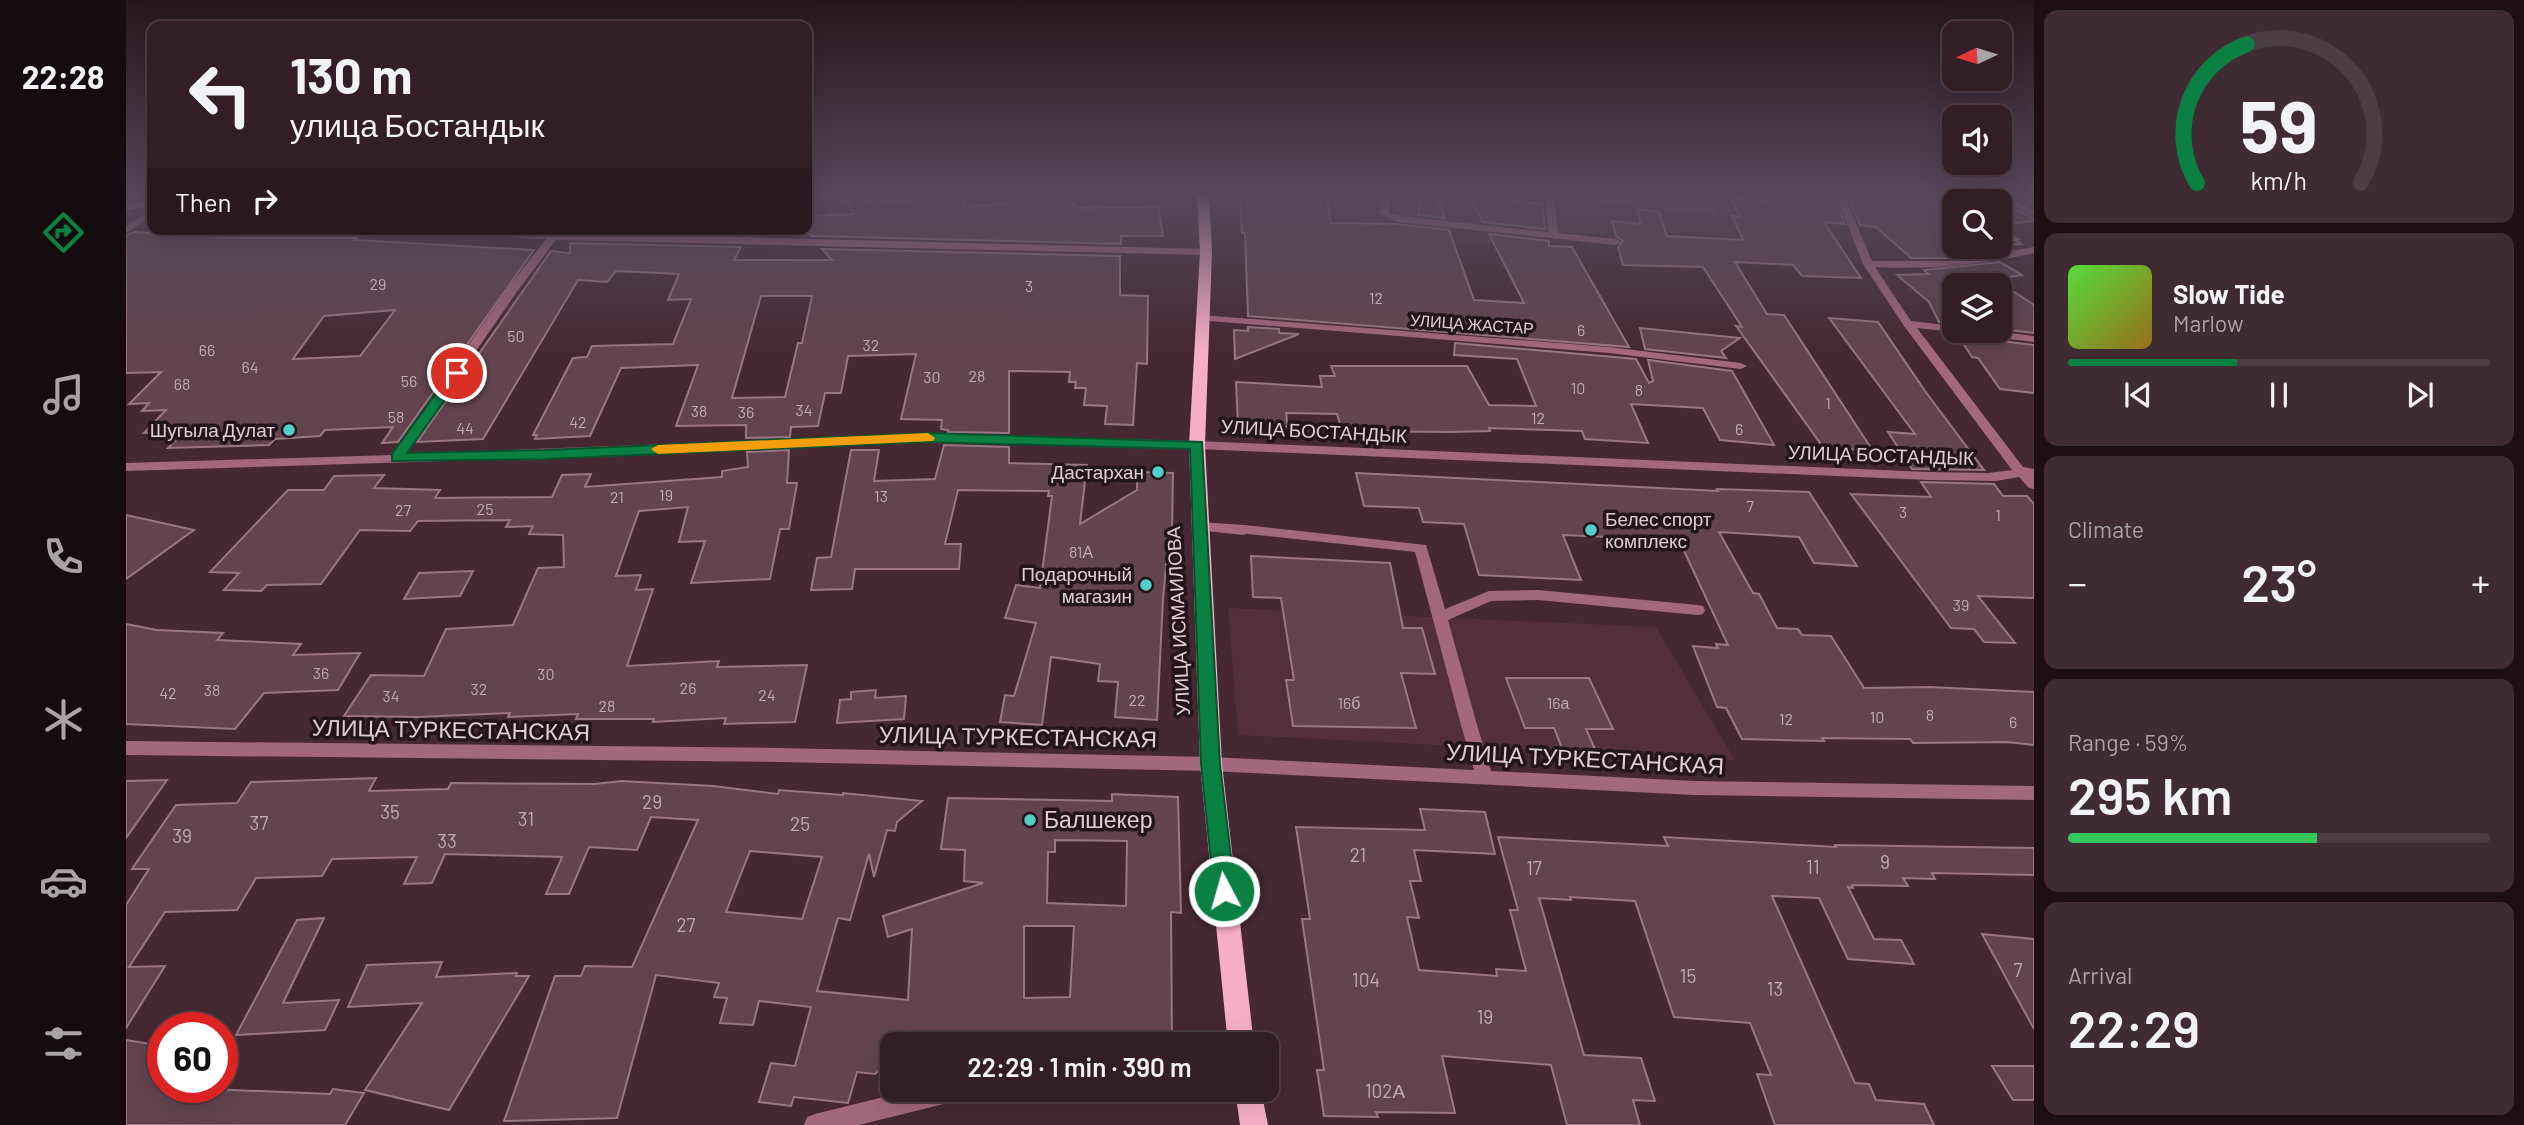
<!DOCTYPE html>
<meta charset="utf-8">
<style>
body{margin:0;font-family:Barlow,sans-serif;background:#3f2b32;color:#f1f3f6;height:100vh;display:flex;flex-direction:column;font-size:26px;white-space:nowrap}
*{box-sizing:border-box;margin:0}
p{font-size:23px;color:#a9a2a7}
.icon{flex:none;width:38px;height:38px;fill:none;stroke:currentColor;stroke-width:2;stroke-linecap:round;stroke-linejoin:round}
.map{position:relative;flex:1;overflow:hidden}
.panel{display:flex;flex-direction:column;gap:10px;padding:10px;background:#1d1015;width:490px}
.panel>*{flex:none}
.guide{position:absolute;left:21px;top:21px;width:665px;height:214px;border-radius:14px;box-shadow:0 7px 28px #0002,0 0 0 2px #4e3c43;background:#341e26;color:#f1f3f6;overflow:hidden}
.needle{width:46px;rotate:266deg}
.controls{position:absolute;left:1816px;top:21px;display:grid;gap:14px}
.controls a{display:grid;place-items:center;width:70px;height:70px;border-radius:14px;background:#341e26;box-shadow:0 7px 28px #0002,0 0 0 2px #4e3c43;font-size:35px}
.speed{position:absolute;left:21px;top:1012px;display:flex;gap:14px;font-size:35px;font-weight:700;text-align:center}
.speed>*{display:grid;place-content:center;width:91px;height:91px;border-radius:50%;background:#341e26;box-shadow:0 7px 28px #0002,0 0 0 2px #4e3c43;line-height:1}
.speed .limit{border:10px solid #d22;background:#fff;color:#111}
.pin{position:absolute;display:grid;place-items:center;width:60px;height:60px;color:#fff;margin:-30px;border:4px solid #fff;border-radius:50%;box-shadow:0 2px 7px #0007}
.me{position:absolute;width:77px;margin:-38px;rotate:354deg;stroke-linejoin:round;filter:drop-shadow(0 0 5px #0008)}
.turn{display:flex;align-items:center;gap:24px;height:147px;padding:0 28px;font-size:32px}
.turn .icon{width:91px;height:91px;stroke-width:2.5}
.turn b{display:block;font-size:49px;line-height:60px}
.then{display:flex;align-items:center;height:66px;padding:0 28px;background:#0003;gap:14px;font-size:26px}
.big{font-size:52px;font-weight:600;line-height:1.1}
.panel .widget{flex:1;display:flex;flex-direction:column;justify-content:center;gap:10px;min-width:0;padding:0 24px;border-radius:14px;background:#3f2b32}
.panel .dial{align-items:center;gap:0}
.dial svg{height:182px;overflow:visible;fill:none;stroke:#4e3c43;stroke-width:7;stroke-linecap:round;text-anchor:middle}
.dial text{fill:#f1f3f6;stroke:none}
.song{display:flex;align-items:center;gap:21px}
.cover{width:84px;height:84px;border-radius:10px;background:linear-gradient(135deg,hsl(110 70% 55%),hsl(40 70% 35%))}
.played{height:7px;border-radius:4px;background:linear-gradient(90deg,#0b8043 40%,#4e3c43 40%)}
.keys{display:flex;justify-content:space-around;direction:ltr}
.heat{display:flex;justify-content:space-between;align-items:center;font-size:38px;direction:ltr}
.charge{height:10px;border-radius:5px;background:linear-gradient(90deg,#34c759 59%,#4e3c43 0)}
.trip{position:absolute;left:754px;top:1032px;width:399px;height:70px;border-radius:14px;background:#341e26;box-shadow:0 7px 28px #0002,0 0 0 2px #4e3c43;font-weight:600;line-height:70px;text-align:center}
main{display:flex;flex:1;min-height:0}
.tab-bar{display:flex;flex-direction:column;width:126px;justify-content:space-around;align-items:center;background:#150c0f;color:#a9a2a7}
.tab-bar .icon{width:49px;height:49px}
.tab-bar .active{color:#0b8043}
.tab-bar b{font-size:32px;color:#f1f3f6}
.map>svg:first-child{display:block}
.built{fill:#532e3b}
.green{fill:#7c4559}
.building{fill:#63434e;stroke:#9a7682;stroke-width:2;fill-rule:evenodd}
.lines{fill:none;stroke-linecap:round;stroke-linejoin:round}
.service{fill:#a3687d;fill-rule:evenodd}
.minor{fill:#a3687d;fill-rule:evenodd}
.primary{fill:#f7afc8;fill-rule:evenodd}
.route{fill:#0b8043;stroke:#07532c;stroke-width:2}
.slow{fill:#f59e0b}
.poi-dot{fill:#55cec6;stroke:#23151a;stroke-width:2.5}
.labels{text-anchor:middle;stroke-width:7;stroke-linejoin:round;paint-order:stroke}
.number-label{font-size:16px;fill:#c1aab1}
.far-street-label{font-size:16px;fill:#e0ccd2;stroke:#23151a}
.poi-label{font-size:19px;fill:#e0ccd2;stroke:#23151a;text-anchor:end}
.street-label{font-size:19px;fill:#e0ccd2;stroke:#23151a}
.near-number-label{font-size:19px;fill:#c1aab1}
.near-street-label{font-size:23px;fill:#e0ccd2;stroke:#23151a}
.near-poi-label{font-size:23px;fill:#e0ccd2;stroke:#23151a;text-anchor:start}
</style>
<main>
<nav class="tab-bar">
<b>22:28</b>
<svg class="icon active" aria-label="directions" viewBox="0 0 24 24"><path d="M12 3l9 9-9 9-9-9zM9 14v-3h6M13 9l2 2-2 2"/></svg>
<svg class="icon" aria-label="music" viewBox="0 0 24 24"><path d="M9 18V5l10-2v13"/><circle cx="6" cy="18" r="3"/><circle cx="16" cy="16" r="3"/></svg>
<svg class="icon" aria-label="phone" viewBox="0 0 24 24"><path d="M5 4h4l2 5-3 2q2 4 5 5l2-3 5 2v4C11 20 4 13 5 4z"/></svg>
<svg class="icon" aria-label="climate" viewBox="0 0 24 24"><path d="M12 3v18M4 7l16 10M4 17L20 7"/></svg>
<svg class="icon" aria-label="car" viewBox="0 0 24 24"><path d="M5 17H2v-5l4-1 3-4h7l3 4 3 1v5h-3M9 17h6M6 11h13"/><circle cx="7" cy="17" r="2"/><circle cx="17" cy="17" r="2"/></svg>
<svg class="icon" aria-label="filters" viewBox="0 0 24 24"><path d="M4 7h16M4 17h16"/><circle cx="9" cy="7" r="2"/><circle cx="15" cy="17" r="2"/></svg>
</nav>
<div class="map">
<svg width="1908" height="1125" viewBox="0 0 1908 1125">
<rect width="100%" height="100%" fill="#452832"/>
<g class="built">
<path d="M1204 195H1599L1613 238 1552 233H1439L1428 242 1316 245 1215 244Z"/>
<path d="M1102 608 1530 627 1609 760 1112 735Z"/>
</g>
<path class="green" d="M1468 195H1583L1592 214 1471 202Z"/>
<g class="building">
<path d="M791 195H836L838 206 880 204 878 195H942L949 208 1032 207 1037 236H995V244L685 236 680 231 684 216 727 214 722 202 791 201Z"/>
<path d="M1114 195H1200L1205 223 1269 224 1323 230 1348 300 1398 303 1363 234 1423 241V246L1446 247 1503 347 1122 316 1119 233H1116Z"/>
<path d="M1296 195H1310L1319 218 1292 215Z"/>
<path d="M1342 195H1372V199L1416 204 1419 229 1357 222Z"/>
<path d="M1638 195H1708L1719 224 1698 222 1735 278 1676 276 1667 265 1609 262 1641 314 1658 315 1747 451 1697 447 1610 326 1616 327 1577 267 1497 265 1492 247 1497 241 1490 236 1486 221 1515 224 1511 209 1533 212 1541 236 1617 240 1606 216 1614 217 1605 198 1641 201Z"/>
<path d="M1721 195H1864L1873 201H1829V247H1874V229L1892 239H1888L1895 244 1881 245 1886 248 1826 258H1785L1750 227 1734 225Z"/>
<path d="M1874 202 1908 218V221L1874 225Z"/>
<path d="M444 229H625L622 235Z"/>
<path d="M7 232 113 238H231L229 240 408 250 272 442 256 443 267 427 199 430 194 436 149 439 143 445 42 448 58 431 18 433 40 410 16 411 23 403 3 404 35 372 0 373V236ZM269 310 234 356 167 359 198 316Z"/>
<path d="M444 243 615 247 608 260H706L696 249 994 256V295L1022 296 1021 364 1011 363 1007 425 979 424 981 406 958 405 960 388H949L950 382H943L944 372 883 371V433L822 432V430L815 429 816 420 775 419 790 354 722 356 715 393H699L692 426 665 427 664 437 620 438V425L550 426 572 365 495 368 464 436 409 439 411 435H407L447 358 461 357 466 346 547 344 565 299 542 300 553 274 490 271 481 282 452 280 357 439 291 442 425 251 444 253ZM635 296H686L676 343H672L659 397 606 398Z"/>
<path d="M1874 262 1896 275 1869 279 1908 305V333L1874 329V285H1829V323L1813 322 1803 302 1771 275 1802 274 1798 270Z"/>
<path d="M1703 318 1752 322 1799 391 1858 470 1786 469 1762 432 1789 434Z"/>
<path d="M1122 327 1153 329V333L1173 334 1109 359 1108 330 1122 331Z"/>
<path d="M1514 328 1614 338 1595 351 1600 358 1519 349Z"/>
<path d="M1835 332 1842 337 1908 345V393L1874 389 1852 358 1846 357 1831 334Z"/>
<path d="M1329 343 1510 359 1523 383 1527 381 1522 360 1606 371 1648 445 1594 440 1577 408 1505 404 1522 443 1459 439 1456 431 1363 428 1364 431 1324 432 1216 431 1211 414 1160 413 1162 427 1112 425 1110 382 1196 387 1194 376H1209L1205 366H1341L1363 405 1410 406 1391 359 1328 355Z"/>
<path d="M818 445 883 447V463L961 465 954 524 1011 490V472L1047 473 1046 533H1043L1037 599 1031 720 989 717 992 682 972 681 974 664 925 657 916 725 874 722 879 695 888 696 910 623 879 618 890 585 914 588 926 496H922L923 491 832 490 819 544H835L833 569H729L726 589 685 590 691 558 705 557 725 450H753L748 481 809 479Z"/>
<path d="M663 450 661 483H671L663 529H654L644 579 565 583 579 541 553 542 562 507 513 511 490 576 515 575 510 590 527 589 501 666 593 661 591 667 681 665 669 722 598 724 600 718 527 722 528 719H450L452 714 382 717 384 713 292 717 218 716 245 675 298 676 320 629 387 625 412 568 438 567 437 535 403 534 407 526 380 527 384 520 292 521 284 531 234 530 195 584 141 585 135 591 98 590 113 573 84 572 162 490H198L208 476 258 475 248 488 314 490 309 498 426 497 436 475 465 474 459 487 596 477V471L622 467 621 452Z"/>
<path d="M1230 473 1592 491 1591 489 1683 492 1731 566 1688 563 1673 537 1593 532 1627 593 1633 594 1651 628 1672 629 1676 635 1705 636 1738 688 1804 687 1908 692V745L1881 742 1787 743 1784 739 1696 738 1698 741 1616 739 1600 708 1591 707 1567 646 1592 648 1590 644 1602 645 1553 540 1437 535 1455 580 1353 575 1338 524 1297 522 1293 508 1238 506Z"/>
<path d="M1795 482 1868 484 1877 496H1901L1908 504V598L1852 596 1889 643 1858 642 1848 629 1825 628 1725 494 1805 497Z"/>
<path d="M0 515 68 530 0 579Z"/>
<path d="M1125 556 1264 563 1277 628H1296L1309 674 1275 673 1290 728 1167 726 1160 680H1168L1155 598 1127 597Z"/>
<path d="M347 571 334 596 278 599 293 573Z"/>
<path d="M0 624 31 630 97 633 91 640 175 644 167 655 234 653 212 690 138 693 109 729 0 724Z"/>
<path d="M1380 678H1463L1487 729H1460L1472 756H1439L1428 728H1399Z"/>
<path d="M750 690 749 698 780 696 778 719 711 723 714 700 725 699V692Z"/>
<path d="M250 778 243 791 322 789 325 783 469 784 495 781 587 786 652 794 653 790 717 795V793L796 801 771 822 769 831 761 830 748 877 743 854 724 920 712 918 691 991 782 1000 786 929 762 937 757 916 857 883 838 881 839 850 815 849 822 798 986 801V794L1052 797 1055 913 1045 912 1046 1045 929 1041V1045H907V1034L835 1036V1045H763L757 1067 749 1074 731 1072 722 1103 668 1097 665 1106 633 1102 645 1063 669 1066 685 1007 633 1001 627 1025 594 1023 601 998 588 997 593 983 530 975 491 1118 378 1121 429 976H455L459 966 506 967 572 820 525 817 511 850 463 847 443 894H420L436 857 319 854 306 883 278 884 291 857 206 859 196 876 130 878 111 910 39 912 3 967 39 966 0 1028V905L23 869H6L50 805 111 803 125 782ZM929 840 1001 841 1000 906 921 903 922 852H929ZM624 851 696 857 676 919 600 912ZM898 926H948L944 997 898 998Z"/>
<path d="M41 780 0 838V781Z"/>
<path d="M1294 809 1359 812 1369 854 1288 850 1295 881H1284L1293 918 1281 917 1293 970 1371 976 1370 969 1400 971 1384 910H1392L1372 837 1542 846 1538 837 1710 847 1709 845 1908 848V875L1806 873 1809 879 1777 878 1782 886 1726 885 1727 888 1722 887 1748 939 1775 940 1788 964 1722 959 1693 898 1646 896 1729 1083 1743 1084 1750 1100 1798 1104 1808 1125H1649L1631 1074 1645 1075 1624 1023 1548 1017 1509 901 1444 897 1445 900 1413 898 1458 1055 1515 1058 1529 1101 1507 1100 1514 1125H1441L1425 1065 1316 1056 1329 1113 1250 1112 1252 1117 1198 1116 1191 1070H1198L1176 919H1184L1170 827 1299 830Z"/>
<path d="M198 918 157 1003 213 1000 199 1030 110 1035 171 920Z"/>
<path d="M1856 934 1908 939V1029Z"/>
<path d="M316 962 310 977 391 973 390 976H403L323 1110 239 1090 296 1003 222 1007 241 965Z"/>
<path d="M0 1040 37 1046V1087L204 1094 207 1089 238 1093 219 1125H0Z"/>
<path d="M1866 1066H1908V1100H1887Z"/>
</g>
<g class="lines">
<g class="service">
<path d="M1256 195H1264L1263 213 1273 216 1422 232 1420 195H1428L1432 233 1490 239 1495 242 1490 245 1271 222 1253 214Z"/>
<path d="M1118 525 1300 545 1319 609 1363 591 1412 590 1572 605 1577 606 1579 610 1577 614 1572 615 1412 600 1365 601 1322 620 1351 725 1349 730 1343 732 1337 730 1335 725 1289 552 1113 533 1111 530Z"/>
</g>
<g class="minor">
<path d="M1710 195H1718L1746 261H1826L1908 247V253C1855 265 1803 270 1749 267L1785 321 1829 326V331H1833L1829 332 1791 328 1897 467 1908 469V489L1903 488 1893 477 1870 481 1803 480 1071 449 801 442 420 458 0 471V463L266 455 382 288 420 239 292 232 287 229 1080 249 1085 252 1080 255 430 240 390 293 279 454 801 434 1071 441 1803 472 1862 473 1886 470 1778 326 1737 264Z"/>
<path d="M1866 195H1876L1908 210V216Z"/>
<path d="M26 200V206L0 210V204Z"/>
<path d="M26 210V217L0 233V226Z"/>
<path d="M1075 315 1483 347 1615 363 1621 366 1615 369 1483 353 1071 320V316Z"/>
<path d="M1837 331H1867L1908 336V342L1842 334Z"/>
<path d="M1074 522 1118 525 1125 530 1118 535 1069 530 1067 527 1069 524Z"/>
<path d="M1343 718 1349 720 1351 725 1365 771 1569 781 1908 786V800L1569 795 1085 771 652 762 0 755V741L652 748 1085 757 1348 770 1335 725 1337 720Z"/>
<path d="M786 1090H841L838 1098 830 1101 733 1125H678L681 1117 689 1114Z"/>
</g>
<g class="primary">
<path d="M1071 195H1083L1086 252 1079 445 1096 764 1128 1045H1102L1074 764 1063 445 1074 252Z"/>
<path d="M1109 1090H1135L1142 1125H1114Z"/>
</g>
</g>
<linearGradient id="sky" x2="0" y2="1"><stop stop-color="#26161c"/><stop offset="0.55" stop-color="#56485a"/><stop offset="1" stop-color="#56485a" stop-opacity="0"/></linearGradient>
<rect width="1908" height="352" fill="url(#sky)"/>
<path class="route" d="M331 369 338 373 281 453 420 450 801 433 1076 442 1094 764 1109 891 1106 898 1098 901 1091 898 1088 891 1075 764 1064 449 801 442 420 459 266 461V454L327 370Z"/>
<path class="slow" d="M802 433 809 438 807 441 532 454 525 449 532 445Z"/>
<g class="poi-dot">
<circle cx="163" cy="430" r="7"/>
<circle cx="1032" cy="472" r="7"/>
<circle cx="1465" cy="530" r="7"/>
<circle cx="1020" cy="585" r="7"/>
<circle cx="904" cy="820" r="7"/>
</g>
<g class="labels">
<g class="number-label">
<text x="252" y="290">29</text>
<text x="903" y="292">3</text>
<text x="1250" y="304">12</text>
<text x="1455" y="336">6</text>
<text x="390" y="342">50</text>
<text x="745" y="351">32</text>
<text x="81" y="356">66</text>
<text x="124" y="373">64</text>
<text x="851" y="382">28</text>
<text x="806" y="383">30</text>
<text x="283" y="387">56</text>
<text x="56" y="390">68</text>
<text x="1452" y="394">10</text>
<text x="1513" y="396">8</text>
<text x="1702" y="409">1</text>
<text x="678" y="416">34</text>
<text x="573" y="417">38</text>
<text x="620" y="418">36</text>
<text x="270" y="423">58</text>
<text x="1412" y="424">12</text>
<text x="452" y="428">42</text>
<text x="339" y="434">44</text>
<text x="1613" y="435">6</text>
<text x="540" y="501">19</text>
<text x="755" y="502">13</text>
<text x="491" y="503">21</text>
<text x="1624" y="512">7</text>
<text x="359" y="515">25</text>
<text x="277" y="516">27</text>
<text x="1777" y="518">3</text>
<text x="1872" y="521">1</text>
<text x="955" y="558">81А</text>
<text x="1835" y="611">39</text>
<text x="195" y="679">36</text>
<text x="420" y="680">30</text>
<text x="562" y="694">26</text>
<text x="353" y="695">32</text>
<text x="86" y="696">38</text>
<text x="42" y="699">42</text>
<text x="641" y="701">24</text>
<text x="265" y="702">34</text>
<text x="1011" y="706">22</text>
<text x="1223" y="709">16б</text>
<text x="1432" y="709">16а</text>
<text x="481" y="712">28</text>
<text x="1804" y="721">8</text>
<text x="1751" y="723">10</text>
<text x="1660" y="725">12</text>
<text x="1887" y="728">6</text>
</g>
<g class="far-street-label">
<text transform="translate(1346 324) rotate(4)" y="6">УЛИЦА ЖАСТАР</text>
</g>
<g class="poi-label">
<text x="149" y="437">Шугыла Дулат</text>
<text x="1018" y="479">Дастархан</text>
<text x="1479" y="526" text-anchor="start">Белес спорт<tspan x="1479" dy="22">комплекс</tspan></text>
<text x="1006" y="581">Подарочный<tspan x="1006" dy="22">магазин</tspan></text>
</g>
<g class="street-label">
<text transform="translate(1188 431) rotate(3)" y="7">УЛИЦА БОСТАНДЫК</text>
<text transform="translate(1755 455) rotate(2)" y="7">УЛИЦА БОСТАНДЫК</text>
<text transform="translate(1052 621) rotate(-93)" y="7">УЛИЦА ИСМАИЛОВА</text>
</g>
<g class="near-number-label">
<text x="526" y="809">29</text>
<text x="264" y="819">35</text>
<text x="400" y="826">31</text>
<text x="133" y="830">37</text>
<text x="674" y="831">25</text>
<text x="56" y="843">39</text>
<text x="321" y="848">33</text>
<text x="1232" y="862">21</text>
<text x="1759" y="869">9</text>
<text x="1687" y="874">11</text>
<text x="1408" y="875">17</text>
<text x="560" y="932">27</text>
<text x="1892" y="977">7</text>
<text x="1562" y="983">15</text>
<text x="1240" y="987">104</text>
<text x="1649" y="996">13</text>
<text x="1359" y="1024">19</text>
<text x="1259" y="1098">102А</text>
</g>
<g class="near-street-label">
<text transform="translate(325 730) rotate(1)" y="8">УЛИЦА ТУРКЕСТАНСКАЯ</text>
<text transform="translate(892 737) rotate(1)" y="8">УЛИЦА ТУРКЕСТАНСКАЯ</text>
<text transform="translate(1459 759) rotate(3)" y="8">УЛИЦА ТУРКЕСТАНСКАЯ</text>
</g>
<g class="near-poi-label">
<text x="918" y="828">Балшекер</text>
</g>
</g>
</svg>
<div class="controls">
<a><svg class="needle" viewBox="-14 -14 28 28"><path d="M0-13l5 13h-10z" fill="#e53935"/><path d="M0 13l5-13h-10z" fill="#a9a2a7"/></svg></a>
<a><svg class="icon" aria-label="sound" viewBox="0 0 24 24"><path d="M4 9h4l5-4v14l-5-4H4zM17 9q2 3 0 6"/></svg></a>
<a><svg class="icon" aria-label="search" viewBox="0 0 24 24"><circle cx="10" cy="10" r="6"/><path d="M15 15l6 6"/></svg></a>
<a><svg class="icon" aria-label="layers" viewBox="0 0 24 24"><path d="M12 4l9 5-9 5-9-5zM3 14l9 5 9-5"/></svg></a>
</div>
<div class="speed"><div class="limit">60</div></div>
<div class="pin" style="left:331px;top:373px;background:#d93025"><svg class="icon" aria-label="arrive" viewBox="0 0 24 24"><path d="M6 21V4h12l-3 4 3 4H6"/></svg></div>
<svg class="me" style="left:1098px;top:891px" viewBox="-20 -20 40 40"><circle r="17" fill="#0b8043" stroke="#fff" stroke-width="3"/><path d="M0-11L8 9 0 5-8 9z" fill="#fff"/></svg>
<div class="trip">22:29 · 1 min · 390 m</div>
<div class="guide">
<div class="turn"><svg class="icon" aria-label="left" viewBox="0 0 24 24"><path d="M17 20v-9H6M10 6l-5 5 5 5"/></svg><div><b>130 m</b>улица Бостандык</div></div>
<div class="then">Then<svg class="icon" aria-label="right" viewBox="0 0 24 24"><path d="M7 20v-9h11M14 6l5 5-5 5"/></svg></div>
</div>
</div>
<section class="panel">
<div class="widget dial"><svg viewBox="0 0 100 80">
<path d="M14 69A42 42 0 1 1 86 69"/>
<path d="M14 69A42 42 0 0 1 36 8" stroke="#0b8043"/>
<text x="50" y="56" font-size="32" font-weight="700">59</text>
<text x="50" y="72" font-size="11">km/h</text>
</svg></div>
<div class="widget">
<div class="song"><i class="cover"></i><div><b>Slow Tide</b><p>Marlow</p></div></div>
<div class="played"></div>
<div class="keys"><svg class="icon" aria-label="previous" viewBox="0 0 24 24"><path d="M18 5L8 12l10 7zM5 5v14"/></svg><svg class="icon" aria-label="pause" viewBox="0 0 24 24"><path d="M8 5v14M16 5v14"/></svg><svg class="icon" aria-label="next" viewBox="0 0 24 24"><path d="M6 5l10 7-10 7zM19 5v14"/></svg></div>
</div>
<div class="widget"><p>Climate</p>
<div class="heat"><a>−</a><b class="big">23°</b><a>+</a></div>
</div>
<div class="widget"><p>Range · 59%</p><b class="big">295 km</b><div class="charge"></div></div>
<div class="widget"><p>Arrival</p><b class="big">22:29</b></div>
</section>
</main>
